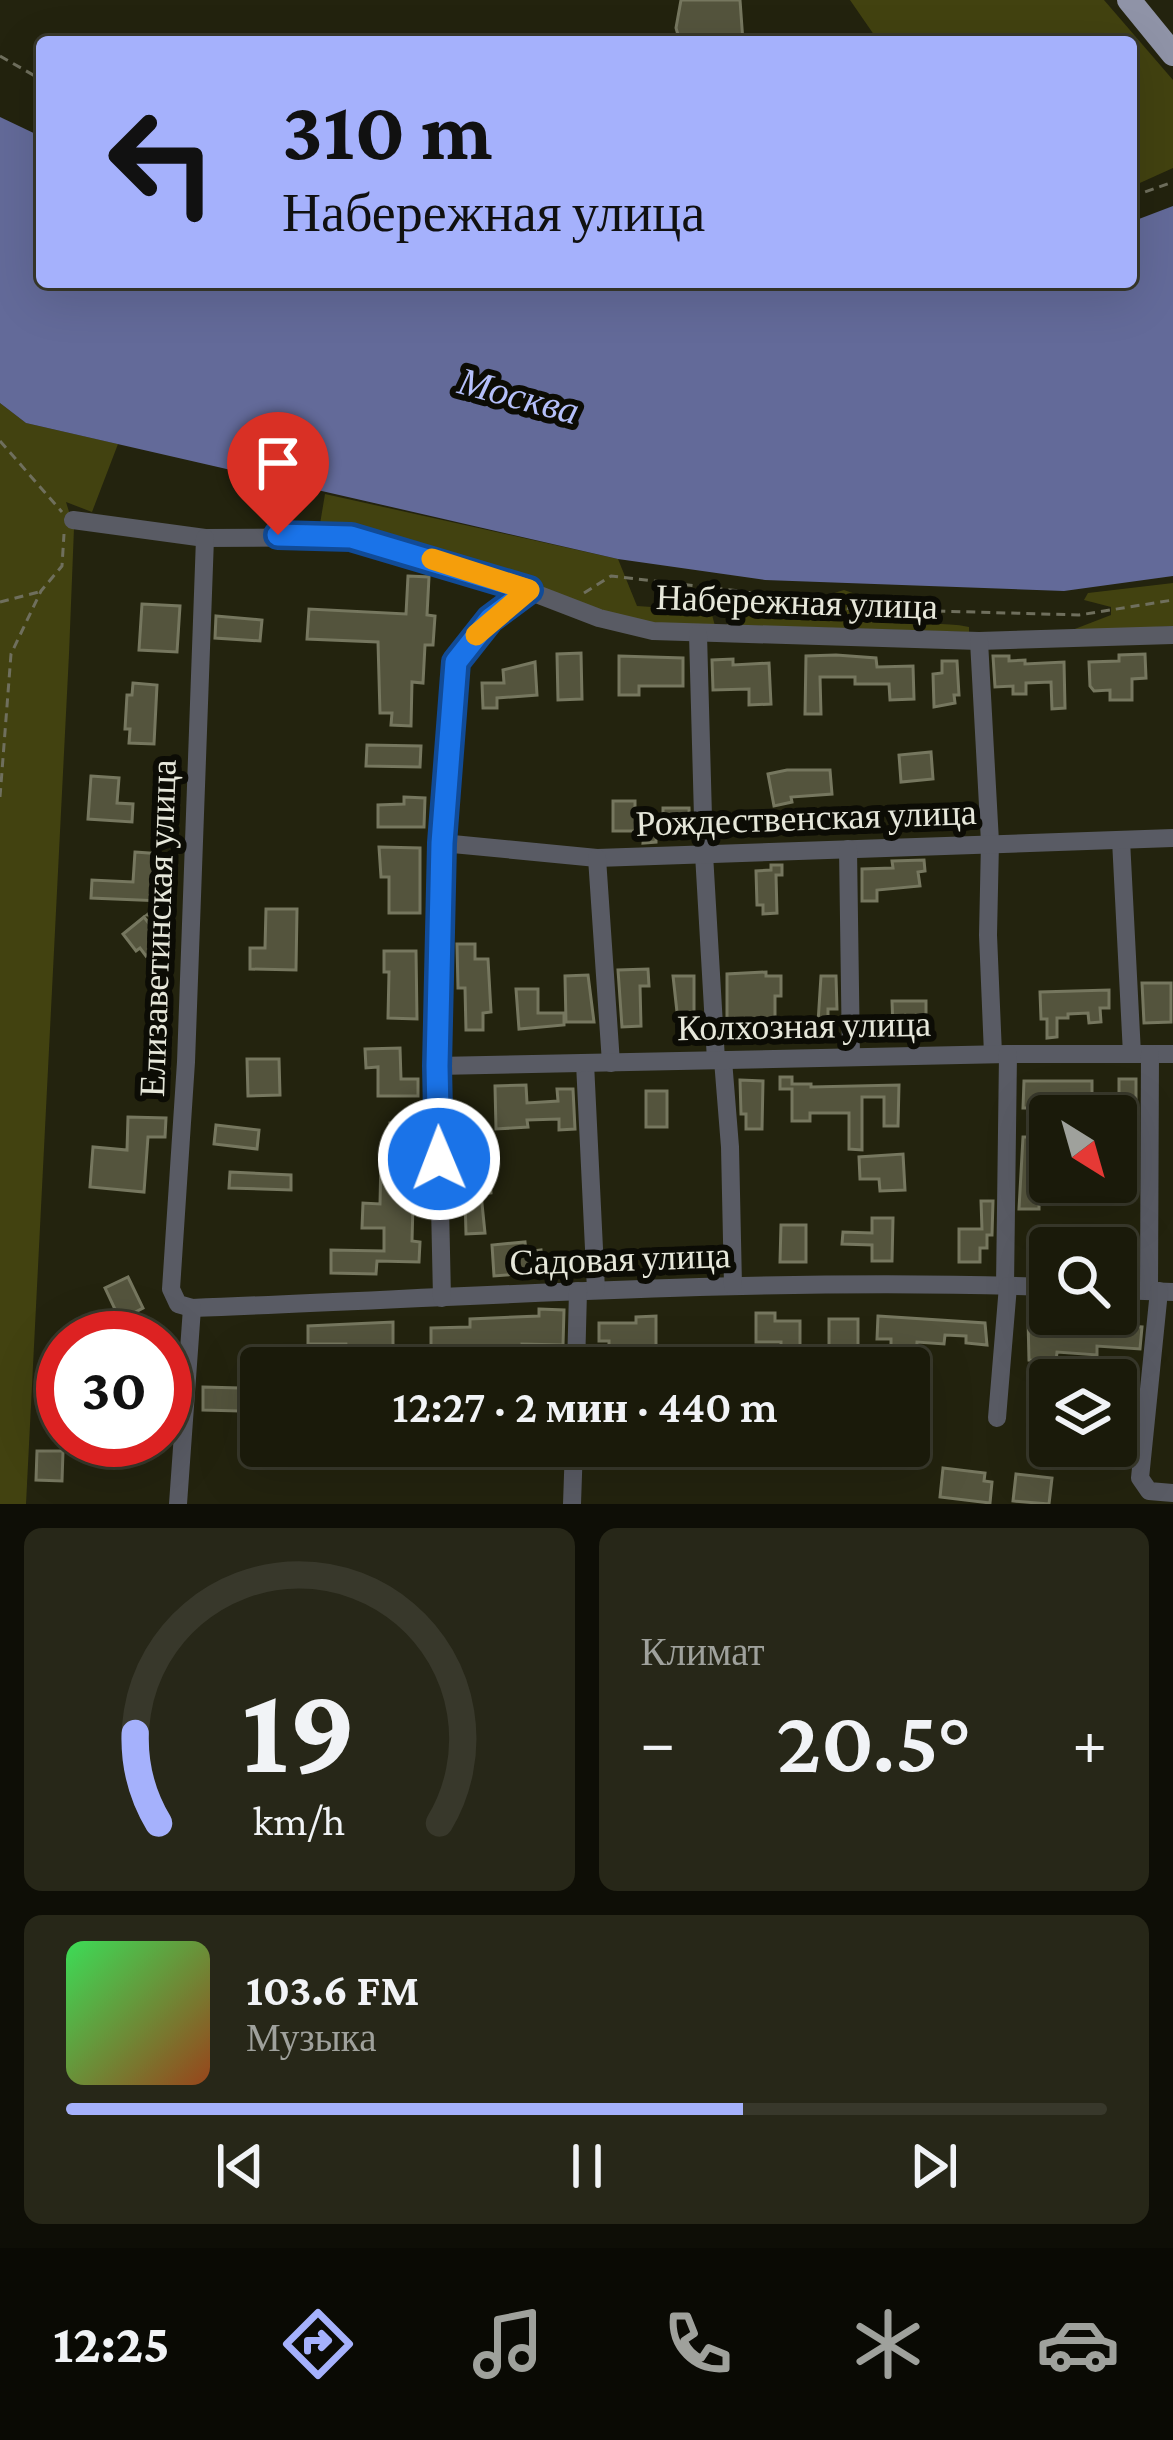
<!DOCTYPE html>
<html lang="ru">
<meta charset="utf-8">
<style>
body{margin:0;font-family:"Crimson Pro",serif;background:#272718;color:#f1f3f6;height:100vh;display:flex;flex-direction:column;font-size:45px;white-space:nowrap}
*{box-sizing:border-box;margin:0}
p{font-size:39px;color:#9fa19c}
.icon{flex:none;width:66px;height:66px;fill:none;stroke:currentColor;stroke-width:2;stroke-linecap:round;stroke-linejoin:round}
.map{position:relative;height:1504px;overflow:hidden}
.panel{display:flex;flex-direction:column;gap:24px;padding:24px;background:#0e0e06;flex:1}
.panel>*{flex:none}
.top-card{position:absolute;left:36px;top:36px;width:1101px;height:252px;border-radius:12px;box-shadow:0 12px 48px #0002,0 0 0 3px #38382b;background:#a5b1fc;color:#111;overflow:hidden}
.needle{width:78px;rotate:143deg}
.buttons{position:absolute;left:1029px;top:1095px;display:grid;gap:24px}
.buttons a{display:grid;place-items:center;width:108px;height:108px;border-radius:12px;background:#1a1a0a;box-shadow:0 12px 48px #0002,0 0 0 3px #38382b;font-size:60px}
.speed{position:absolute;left:36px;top:1311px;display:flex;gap:24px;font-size:60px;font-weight:700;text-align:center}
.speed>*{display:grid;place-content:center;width:156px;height:156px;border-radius:50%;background:#1a1a0a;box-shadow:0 12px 48px #0002,0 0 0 3px #38382b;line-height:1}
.speed .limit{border:18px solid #d22;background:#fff;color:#111}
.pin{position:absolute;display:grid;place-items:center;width:102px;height:102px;color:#fff;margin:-123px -51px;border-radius:50% 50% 50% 0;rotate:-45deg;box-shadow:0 0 12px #0007}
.pin .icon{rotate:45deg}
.me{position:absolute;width:132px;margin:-66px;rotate:359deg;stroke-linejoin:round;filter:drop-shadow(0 0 9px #0008)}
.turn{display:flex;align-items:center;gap:42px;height:252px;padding:0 48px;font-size:54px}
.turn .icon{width:156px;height:156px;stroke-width:2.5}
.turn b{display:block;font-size:84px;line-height:102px}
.big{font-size:90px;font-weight:600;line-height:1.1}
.panel .widget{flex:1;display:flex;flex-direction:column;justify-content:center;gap:18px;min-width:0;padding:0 42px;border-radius:18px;background:#272718}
.panel .dial{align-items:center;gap:0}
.dial svg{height:312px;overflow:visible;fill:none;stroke:#38382b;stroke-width:7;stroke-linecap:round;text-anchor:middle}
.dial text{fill:#f1f3f6;stroke:none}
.song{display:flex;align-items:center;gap:36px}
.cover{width:144px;height:144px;border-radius:18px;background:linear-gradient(135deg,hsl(130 70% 55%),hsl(20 70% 35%))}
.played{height:12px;border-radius:6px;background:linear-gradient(90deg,#a5b1fc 65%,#38382b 65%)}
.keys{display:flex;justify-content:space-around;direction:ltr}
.heat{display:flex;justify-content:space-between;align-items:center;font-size:66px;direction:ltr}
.panel .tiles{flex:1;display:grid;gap:24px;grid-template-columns:1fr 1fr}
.widget:last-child{grid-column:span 2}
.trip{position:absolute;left:240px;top:1347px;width:690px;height:120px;border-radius:12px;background:#1a1a0a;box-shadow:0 12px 48px #0002,0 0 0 3px #38382b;font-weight:600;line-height:120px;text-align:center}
.tabs{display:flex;height:192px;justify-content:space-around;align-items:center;background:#0a0a04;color:#9fa19c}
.tabs .icon{width:84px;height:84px}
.tabs .active{color:#a5b1fc}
.tabs b{font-size:54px;color:#f1f3f6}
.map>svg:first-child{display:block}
.green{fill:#424210}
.water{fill:#636a99}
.building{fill:#54543d;stroke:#76775f;stroke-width:3}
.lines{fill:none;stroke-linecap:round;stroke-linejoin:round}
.path{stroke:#6f6f5d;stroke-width:3;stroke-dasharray:9 6;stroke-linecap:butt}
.minor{stroke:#595b64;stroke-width:18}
.major{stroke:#8f93a7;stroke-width:24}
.route-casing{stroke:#114b97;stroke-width:30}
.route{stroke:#1a73e8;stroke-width:21}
.slow{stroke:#f59e0b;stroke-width:21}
.labels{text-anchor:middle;stroke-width:12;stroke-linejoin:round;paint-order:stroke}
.street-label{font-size:36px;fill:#e6e7da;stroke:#0c0c05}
.water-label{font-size:39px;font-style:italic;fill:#b5c0fa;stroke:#0c0c05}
</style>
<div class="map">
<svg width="1173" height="1504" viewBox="0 0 1173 1504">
<rect width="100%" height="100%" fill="#23230e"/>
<g class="green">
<path d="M850 0H1104L1173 80V168L1131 187V42H879Z"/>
<path d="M0 403 26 423 118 444 92 512 66 502 74 528 69 654 26 1504H0Z"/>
<path d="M325 494 618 559 637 606 711 611 715 626 645 623 602 612 499 570 402 540 320 524Z"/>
<path d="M1173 583V626L1067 632 1111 615V607L1084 600 1088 593Z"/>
<path d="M844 590 864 597C888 637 928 618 969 627V632L727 625V618L748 611 757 598 770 591 814 599Z"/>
</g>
<path class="water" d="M0 117 42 137V282H444L490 290 700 282H1131V222L1173 206V576L1064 591 765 580 618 559 26 423 0 403Z"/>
<g class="building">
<path d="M681 0H740L743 42H680L676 28Z"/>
<path d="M408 576 429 577 427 615 435 616 433 645H425L423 683 412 682 411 726 391 725 392 713H380L378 642 307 639 309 609 406 614Z"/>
<path d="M142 604 180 606 177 652 139 650Z"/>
<path d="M216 616 262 620 260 641 215 638Z"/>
<path d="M581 653 582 699 558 700 557 654Z"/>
<path d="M1145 654 1146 678 1132 679V700H1110V690L1094 691 1090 686 1089 662 1119 661V655Z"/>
<path d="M836 655 876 658 877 667 913 666 914 699 890 700 889 684H855V677H820L821 714H805L806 656Z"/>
<path d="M619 656 683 658V686H639V695H619Z"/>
<path d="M993 656H1009V661L1025 660V664L1064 662 1065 708 1052 709 1051 682 1026 683V694H1013V686L995 687Z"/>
<path d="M733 659V665L769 663 771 704 749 705V689L713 690 712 660Z"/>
<path d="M942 661H957L959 695H954L955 703 934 707 933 674 942 673Z"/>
<path d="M535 662 537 695 497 698V708H483L482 683H504L503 670Z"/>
<path d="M133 683 157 685 154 744 129 743 130 729H125L127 695H132Z"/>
<path d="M367 745 421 746 420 767 366 766Z"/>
<path d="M931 752 933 779 901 782 899 755Z"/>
<path d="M787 770H830L832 794 791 797 792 802 774 806 768 774Z"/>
<path d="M91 776 119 778 117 803 133 804 132 822 88 819Z"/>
<path d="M404 797 425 798 424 827H378V805L404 804Z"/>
<path d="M613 801H635V820H663V808H689L690 837H656V842L643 843 644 831H613Z"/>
<path d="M379 847 420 848V913H389V877H381Z"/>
<path d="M135 852 162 854 161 868H170L167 916 147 915 164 901 91 898 92 880 133 882Z"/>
<path d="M924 860 925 871 918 872 920 886 877 890V901H862V869L893 868 892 861Z"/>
<path d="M771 865H782V875H776L777 913 763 914V905H757L756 871 771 870Z"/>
<path d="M266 909H297L296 970 250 969V948H265Z"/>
<path d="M144 917 157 934 152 938 158 946 146 956 140 948 136 951 123 934Z"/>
<path d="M457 944H475V959H488L491 1012 483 1013V1030H466L465 988H458Z"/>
<path d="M384 951H416L417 1019 388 1018 389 972H384Z"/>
<path d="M648 969 649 986H640L641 1026 622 1027 618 970Z"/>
<path d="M766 972V976H781V996H775V1025H761V1021L727 1023V974Z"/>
<path d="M588 975 594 1022H566L565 976Z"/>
<path d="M673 976H694V1021H678Z"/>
<path d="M821 976H836L837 1009H828V1038L789 1037V1025L818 1023Z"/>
<path d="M1142 983H1171V1022L1144 1023Z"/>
<path d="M516 989H538V1013H564V1025L519 1029Z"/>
<path d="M1109 990V1008H1100L1101 1022 1089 1023 1088 1013 1068 1014V1018H1057V1037L1047 1038V1019H1041L1040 992Z"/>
<path d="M892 1001H926V1028H893Z"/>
<path d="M400 1048 401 1079H418V1096H378V1067L366 1068 365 1049Z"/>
<path d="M247 1059H279L280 1095 248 1096Z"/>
<path d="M780 1077H792V1084H811V1087L899 1085 898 1126H884V1097H862V1150L849 1149V1113H810V1121H792V1089H780Z"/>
<rect x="1119" y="1079" width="17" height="46"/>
<path d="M740 1080 763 1081 762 1129H746V1114H741Z"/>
<path d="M1024 1081H1092V1113L1066 1116V1108H1023Z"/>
<path d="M526 1085 527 1103 558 1101 557 1089H573L575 1129 559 1130V1119L527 1120 528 1127 496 1129 495 1086Z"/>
<rect x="646" y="1091" width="21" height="36"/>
<path d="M128 1117 166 1118 165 1137H148L144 1192 90 1187 93 1147 127 1150Z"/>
<path d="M390 1123H418L417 1138 405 1137V1157H415L410 1204H413L412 1241 420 1242 419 1262 377 1261 376 1274 331 1273V1250L384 1251V1228H362L363 1203 380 1204 381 1157H390Z"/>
<path d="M216 1125 259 1130 257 1149 214 1144Z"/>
<path d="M1023 1137H1041V1158H1034V1192H1039V1209H1019Z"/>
<path d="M903 1154 905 1190 880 1191 879 1179H860L859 1157Z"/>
<path d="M464 1159H489L491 1193 481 1194 485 1233 466 1234Z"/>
<path d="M230 1172 291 1175V1190L229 1188Z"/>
<path d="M981 1201H993L992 1235H987V1248H980V1262H959V1229H982Z"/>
<path d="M872 1218H893L892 1261H872V1245L842 1244 843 1232 872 1233Z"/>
<path d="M781 1225H806V1262H780Z"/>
<path d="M525 1242 526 1252 541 1250 543 1272 494 1276 492 1245Z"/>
<path d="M128 1277 143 1308 120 1320 105 1288Z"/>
<path d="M539 1309 564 1310 563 1345 522 1344V1356L431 1351V1328L470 1327V1319L539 1316Z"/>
<path d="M756 1313H775V1321H800V1353H781V1342H756Z"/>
<path d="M656 1316V1352L665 1353V1368H644V1347L609 1350V1341H599V1323H636V1317Z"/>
<path d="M878 1316 985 1323 987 1345 966 1343V1336L945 1335 944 1344 917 1342 916 1361 891 1360V1339H877Z"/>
<rect x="829" y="1319" width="29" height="35"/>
<path d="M1028 1319 1066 1322 1065 1328 1108 1332V1325L1142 1327 1140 1349 1097 1346V1355L1057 1352 1056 1362 1029 1360Z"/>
<path d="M393 1322V1358H378V1350L347 1351 346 1344H308V1326Z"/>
<path d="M203 1387 239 1388V1411L203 1410Z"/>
<path d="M37 1451H63L62 1481 36 1480Z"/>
<path d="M943 1468 985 1473 984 1481 992 1482 990 1503 940 1497Z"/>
<path d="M1016 1474 1052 1478 1049 1504 1013 1501Z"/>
</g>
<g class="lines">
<g class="path">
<path d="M0 56 42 80"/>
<path d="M1131 197 1173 182"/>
<path d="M0 441 62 512"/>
<path d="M584 593 611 576 739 591 883 614 936 611 1079 615 1173 600"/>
<path d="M0 602 39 592"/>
<path d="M0 797 11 654 41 591 62 566 64 534"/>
</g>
<g class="minor">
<path d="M73 520 205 538 351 537 508 583 599 618 653 631 979 641 1173 635"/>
<path d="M205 538 186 1062 171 1289 178 1304 192 1308C478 1297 764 1277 1050 1287"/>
<path d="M698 634 704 854 716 1060"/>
<path d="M979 641 990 842 988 935 993 1054"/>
<path d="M1121 840 1132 1054"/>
<path d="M442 843 597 858 1173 838"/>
<path d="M848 849 851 1057"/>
<path d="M597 858 611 1063"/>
<path d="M723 1060 730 1147 733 1286"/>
<path d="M585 1063 596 1290"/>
<path d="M437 1066 1008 1054H1173"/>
<path d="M1005 1286 1008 1054"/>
<path d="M1116 1290 1173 1292"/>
<path d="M1149 1291 1150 1054"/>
<path d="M1159 1291 1140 1478 1149 1491 1173 1493"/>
<path d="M442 1298 437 1066 442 843 456 662 491 619 529 590"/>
<path d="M576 1368 578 1291"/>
<path d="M997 1418 1008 1286"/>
<path d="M178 1504 192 1308"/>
<path d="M572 1504 574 1446"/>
</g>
<path class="major" d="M1129 0 1173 54"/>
</g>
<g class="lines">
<defs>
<path id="route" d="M278 535 351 537 529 590 490 619 456 662 442 843 437 1066 439 1159"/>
</defs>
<use href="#route" class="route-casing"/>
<use href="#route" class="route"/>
<path class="slow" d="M432 559 529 590 476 635"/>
</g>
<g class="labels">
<g class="street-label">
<text transform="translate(797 601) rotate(2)" y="13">Набережная улица</text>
<text transform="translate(806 817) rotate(-2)" y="13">Рождественская улица</text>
<text transform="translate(157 928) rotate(-88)" y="13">Елизаветинская улица</text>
<text transform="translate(804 1025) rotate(-1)" y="13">Колхозная улица</text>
<text transform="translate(620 1258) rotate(-2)" y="13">Садовая улица</text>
</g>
<g class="water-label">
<text transform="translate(519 395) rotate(15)" y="14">Москва</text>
</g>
</g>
</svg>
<div class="buttons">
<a><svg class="needle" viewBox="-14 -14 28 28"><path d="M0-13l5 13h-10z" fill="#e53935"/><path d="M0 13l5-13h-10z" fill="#9fa19c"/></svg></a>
<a><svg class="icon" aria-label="search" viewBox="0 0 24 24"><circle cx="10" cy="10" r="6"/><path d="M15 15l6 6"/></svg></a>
<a><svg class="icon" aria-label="layers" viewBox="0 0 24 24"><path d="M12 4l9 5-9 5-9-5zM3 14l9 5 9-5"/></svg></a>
</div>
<div class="speed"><div class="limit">30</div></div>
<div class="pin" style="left:278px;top:535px;background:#d93025"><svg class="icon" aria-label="arrive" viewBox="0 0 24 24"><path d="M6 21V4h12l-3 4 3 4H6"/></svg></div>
<svg class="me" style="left:439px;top:1159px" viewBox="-20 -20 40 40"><circle r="17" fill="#1a73e8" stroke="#fff" stroke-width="3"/><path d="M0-11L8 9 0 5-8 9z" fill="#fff"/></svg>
<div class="trip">12:27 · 2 мин · 440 m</div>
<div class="top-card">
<div class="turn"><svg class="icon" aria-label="left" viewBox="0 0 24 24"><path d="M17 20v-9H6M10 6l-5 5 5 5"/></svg><div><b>310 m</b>Набережная улица</div></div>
</div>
</div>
<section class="panel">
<div class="tiles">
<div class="widget dial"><svg viewBox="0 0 100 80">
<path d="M14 69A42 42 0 1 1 86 69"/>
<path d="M14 69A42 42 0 0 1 8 46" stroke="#a5b1fc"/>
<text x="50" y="56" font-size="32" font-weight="700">19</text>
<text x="50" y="72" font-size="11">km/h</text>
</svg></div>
<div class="widget"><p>Климат</p>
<div class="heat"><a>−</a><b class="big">20.5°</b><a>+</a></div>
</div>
<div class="widget">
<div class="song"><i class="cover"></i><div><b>103.6 FM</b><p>Музыка</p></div></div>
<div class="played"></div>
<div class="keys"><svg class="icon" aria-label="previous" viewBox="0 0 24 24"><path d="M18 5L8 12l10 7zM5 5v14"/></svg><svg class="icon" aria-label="pause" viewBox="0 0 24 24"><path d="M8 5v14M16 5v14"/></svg><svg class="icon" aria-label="next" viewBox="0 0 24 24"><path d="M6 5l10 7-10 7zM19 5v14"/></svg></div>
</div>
</div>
</section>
<nav class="tabs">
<b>12:25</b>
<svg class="icon active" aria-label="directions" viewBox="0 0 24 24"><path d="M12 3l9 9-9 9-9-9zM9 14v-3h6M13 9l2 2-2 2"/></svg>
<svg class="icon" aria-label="music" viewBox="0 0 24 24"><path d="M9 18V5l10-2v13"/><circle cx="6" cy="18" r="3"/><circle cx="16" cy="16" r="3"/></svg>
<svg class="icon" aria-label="phone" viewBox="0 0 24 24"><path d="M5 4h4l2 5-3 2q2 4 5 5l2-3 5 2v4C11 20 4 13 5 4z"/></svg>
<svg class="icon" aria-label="climate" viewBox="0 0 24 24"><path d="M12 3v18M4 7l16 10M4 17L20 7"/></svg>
<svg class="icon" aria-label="car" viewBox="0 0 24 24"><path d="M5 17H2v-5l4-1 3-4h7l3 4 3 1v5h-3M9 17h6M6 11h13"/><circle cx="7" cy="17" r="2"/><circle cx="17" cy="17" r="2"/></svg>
</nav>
